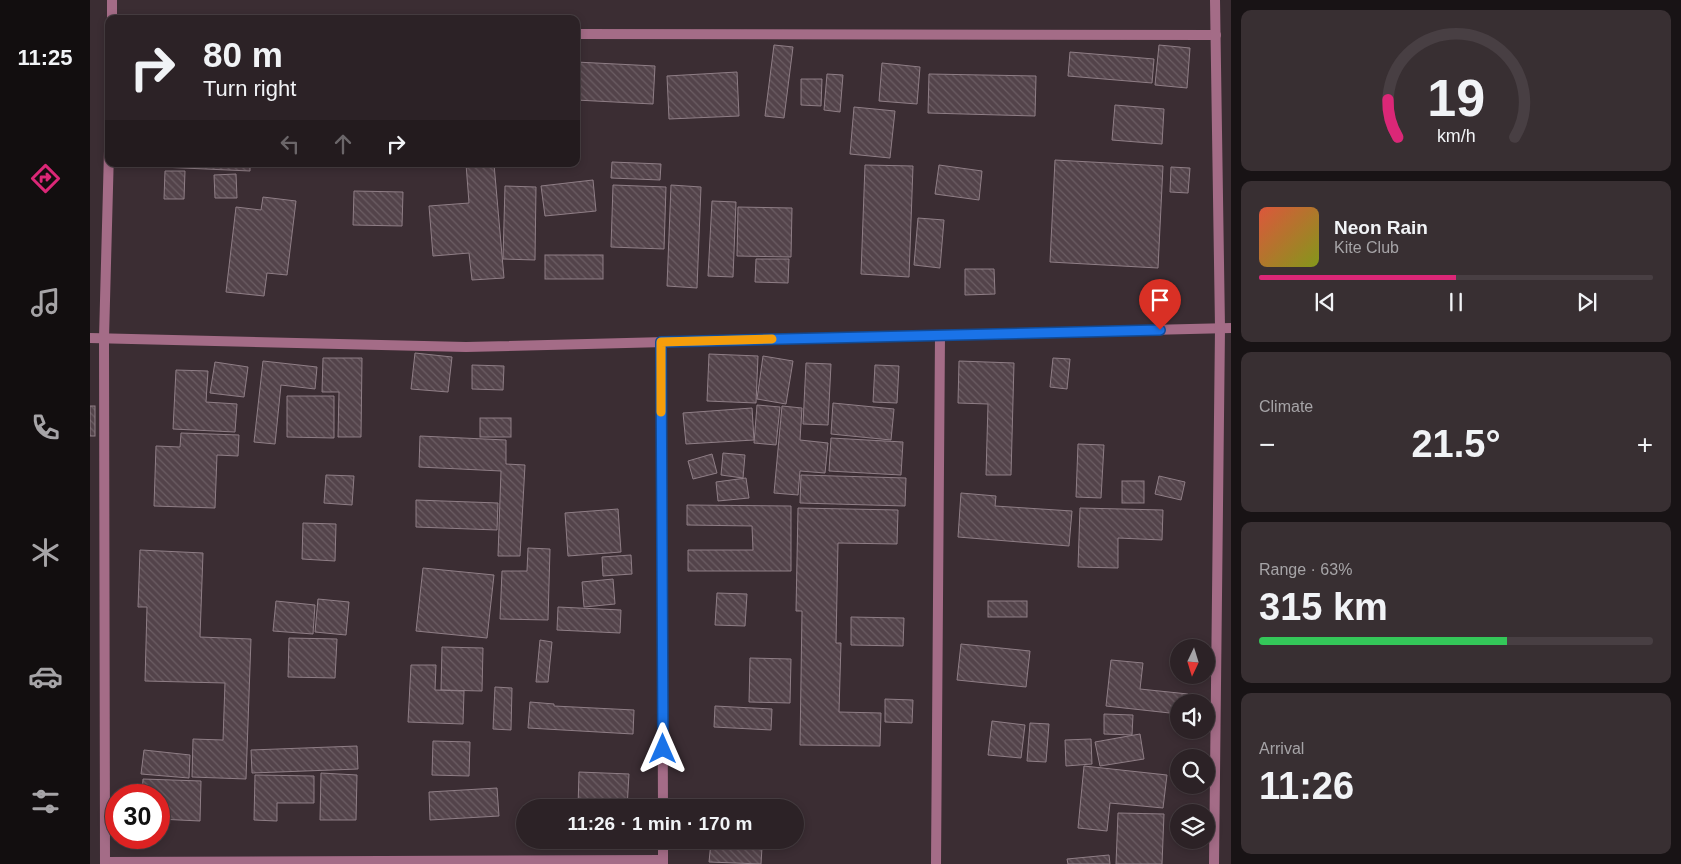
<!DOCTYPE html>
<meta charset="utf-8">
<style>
body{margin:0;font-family:Arial,sans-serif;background:#382f32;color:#f1f3f6;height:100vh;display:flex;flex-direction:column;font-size:19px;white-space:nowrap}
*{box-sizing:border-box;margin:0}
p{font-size:16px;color:#a6a4a7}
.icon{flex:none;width:28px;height:28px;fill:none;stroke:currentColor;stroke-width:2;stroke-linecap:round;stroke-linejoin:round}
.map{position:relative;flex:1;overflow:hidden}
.panel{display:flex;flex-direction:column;gap:10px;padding:10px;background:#181315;width:450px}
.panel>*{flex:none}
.banner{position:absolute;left:15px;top:15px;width:475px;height:152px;border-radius:10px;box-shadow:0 2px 8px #0003,0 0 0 1px #483f43;background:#2c2226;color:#f1f3f6;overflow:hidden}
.needle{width:32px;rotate:184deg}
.tools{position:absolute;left:1080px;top:639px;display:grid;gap:10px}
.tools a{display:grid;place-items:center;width:45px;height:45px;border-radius:50%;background:#2c2226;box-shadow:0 2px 8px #0003,0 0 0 1px #483f43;font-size:25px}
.speed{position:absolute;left:15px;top:784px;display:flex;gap:10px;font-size:25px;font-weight:700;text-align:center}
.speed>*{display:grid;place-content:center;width:65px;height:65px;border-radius:50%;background:#2c2226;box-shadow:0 2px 8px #0003,0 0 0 1px #483f43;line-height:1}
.speed .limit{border:8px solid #d22;background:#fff;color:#111}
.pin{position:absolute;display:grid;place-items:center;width:42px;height:42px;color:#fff;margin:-51px -21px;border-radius:50% 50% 50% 0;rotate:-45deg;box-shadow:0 0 5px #0007}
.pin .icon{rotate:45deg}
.me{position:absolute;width:55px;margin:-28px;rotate:0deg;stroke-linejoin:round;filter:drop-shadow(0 0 4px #0008)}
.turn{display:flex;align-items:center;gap:18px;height:105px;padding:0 15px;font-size:22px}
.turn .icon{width:65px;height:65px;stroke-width:2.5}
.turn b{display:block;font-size:35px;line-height:42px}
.lanes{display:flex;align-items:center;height:48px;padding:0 15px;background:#0003;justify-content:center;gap:25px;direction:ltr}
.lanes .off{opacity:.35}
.big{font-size:38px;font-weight:700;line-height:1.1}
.panel .widget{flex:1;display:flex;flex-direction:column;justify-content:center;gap:8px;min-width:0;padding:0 18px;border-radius:10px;background:#382f32}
.panel .dial{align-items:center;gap:0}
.dial svg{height:130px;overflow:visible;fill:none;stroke:#483f43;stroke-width:7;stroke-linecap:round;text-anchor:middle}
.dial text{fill:#f1f3f6;stroke:none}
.song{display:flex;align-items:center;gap:15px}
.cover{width:60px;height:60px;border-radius:8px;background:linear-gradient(135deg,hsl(10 70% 55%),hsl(70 70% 35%))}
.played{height:5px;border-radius:2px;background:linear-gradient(90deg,#db2777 50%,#483f43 50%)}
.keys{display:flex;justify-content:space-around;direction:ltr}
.heat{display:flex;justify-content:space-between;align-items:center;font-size:28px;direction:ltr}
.charge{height:8px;border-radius:4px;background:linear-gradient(90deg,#34c759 63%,#483f43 0)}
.trip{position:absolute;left:426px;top:799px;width:288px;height:50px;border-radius:25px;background:#2c2226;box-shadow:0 2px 8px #0003,0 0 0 1px #483f43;font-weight:700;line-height:50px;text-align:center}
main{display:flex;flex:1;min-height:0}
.dock{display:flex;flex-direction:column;width:90px;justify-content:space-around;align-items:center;background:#120e0f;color:#a6a4a7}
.dock .icon{width:35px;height:35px}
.dock .on{color:#db2777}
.dock b{font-size:22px;color:#f1f3f6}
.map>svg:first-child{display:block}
.building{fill:url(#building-back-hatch);stroke:#8f7e86}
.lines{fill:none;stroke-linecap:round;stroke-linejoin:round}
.street{stroke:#a46c87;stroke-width:10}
.route-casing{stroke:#114b97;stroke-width:12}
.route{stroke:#1a73e8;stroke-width:9}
.slow{stroke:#f59e0b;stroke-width:9}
</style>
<main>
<nav class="dock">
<b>11:25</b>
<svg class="icon on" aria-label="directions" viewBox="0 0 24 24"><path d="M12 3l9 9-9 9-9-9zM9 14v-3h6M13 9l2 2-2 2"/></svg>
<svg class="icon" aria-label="music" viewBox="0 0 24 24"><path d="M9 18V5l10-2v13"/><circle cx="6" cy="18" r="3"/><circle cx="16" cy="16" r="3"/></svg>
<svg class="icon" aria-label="phone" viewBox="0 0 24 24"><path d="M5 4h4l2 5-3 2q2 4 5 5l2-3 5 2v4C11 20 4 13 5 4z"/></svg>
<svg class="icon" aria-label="climate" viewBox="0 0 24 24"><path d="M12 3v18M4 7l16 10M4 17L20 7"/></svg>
<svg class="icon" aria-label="car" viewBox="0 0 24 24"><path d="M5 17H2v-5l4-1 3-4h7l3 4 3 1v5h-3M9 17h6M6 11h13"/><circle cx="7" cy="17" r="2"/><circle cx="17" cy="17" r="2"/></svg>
<svg class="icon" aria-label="filters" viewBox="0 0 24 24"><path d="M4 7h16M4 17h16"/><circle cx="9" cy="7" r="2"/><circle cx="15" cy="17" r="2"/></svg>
</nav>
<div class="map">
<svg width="1141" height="864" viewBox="0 0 1141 864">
<defs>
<pattern id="building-back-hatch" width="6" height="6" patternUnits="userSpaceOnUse" patternTransform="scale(1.25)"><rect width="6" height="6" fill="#53434a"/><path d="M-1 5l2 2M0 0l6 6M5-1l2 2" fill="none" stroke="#6c5e64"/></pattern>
</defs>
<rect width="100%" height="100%" fill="#3b2d33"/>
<g class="building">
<path d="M684 45 703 47 694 118 675 116Z"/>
<path d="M1069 45 1100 48 1097 88 1065 85Z"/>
<path d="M980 52 1064 59 1062 83 978 76Z"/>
<path d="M486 62 565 66 563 104 486 100Z"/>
<path d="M792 63 830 67 827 104 789 101Z"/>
<path d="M647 72 649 116 579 119 577 76Z"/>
<path d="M737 74 753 75 750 112 734 110Z"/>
<path d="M839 74 946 76 945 116 838 113Z"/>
<path d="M711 79H732L731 106 711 105Z"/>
<path d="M1025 105 1074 109 1072 144 1022 140Z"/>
<path d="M764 107 805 111 800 158 760 154Z"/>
<path d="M965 160 1073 166 1068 268 960 262Z"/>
<path d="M522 162 571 164 570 180 521 178Z"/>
<path d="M49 164H160V171L49 166Z"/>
<path d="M376 164H404L414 278 382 280 379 253 343 256 339 206 379 203Z"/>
<path d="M775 165 823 166 819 277 771 274Z"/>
<path d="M849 165 892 171 889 200 845 194Z"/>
<path d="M1081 167 1100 168 1098 193 1080 192Z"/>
<path d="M75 171H95L94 199H74Z"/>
<path d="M146 174 147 198H125L124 175Z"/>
<path d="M503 180 506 211 455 216 451 186Z"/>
<path d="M523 185 576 187 574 249 521 247Z"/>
<path d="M581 185 611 187 607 288 577 286Z"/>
<path d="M415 186 446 187 445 260 413 259Z"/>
<path d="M264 191 313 192 312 226 263 225Z"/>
<path d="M173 197 206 201 197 275 177 273 174 296 136 292 146 207 171 210Z"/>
<path d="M622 201 646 202 643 277 618 276Z"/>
<path d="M648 207 702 208 701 257 647 256Z"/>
<path d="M828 218 854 220 850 268 824 265Z"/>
<rect x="455" y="255" width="58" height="24"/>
<path d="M666 259H699L698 283 665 282Z"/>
<path d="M875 269H904L905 294 875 295Z"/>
<path d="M325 353 362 357 358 392 321 389Z"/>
<path d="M619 354 668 356 666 403 617 401Z"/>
<path d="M673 356 703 361 696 404 667 399Z"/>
<path d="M233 358H272L271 437H248L249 392H232Z"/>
<path d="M963 358 980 359 977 389 960 387Z"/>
<path d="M173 361 227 367 225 389 191 385 185 444 164 442Z"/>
<path d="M869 361 924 363 921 475H896L898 404 868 403Z"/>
<path d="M125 362 158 367 154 397 120 393Z"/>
<path d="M716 363 741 364 738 425 713 424Z"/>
<path d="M382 365 414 366 413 390 382 389Z"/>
<path d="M785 365 809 366 807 403 783 402Z"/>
<path d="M86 370 118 371 116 402 147 404 145 432 83 429Z"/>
<path d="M197 396H244V438L197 437Z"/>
<path d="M743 403 804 409 801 440 741 434Z"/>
<path d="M667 405 690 407 686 445 664 443Z"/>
<rect x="0" y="406" width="5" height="30"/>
<path d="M692 406 712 408 710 440 738 443 735 473 710 471 708 495 684 493Z"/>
<path d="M662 408 664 440 596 444 593 413Z"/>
<rect x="390" y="418" width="31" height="19"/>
<path d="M91 433 149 435 148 456 127 455 125 508 64 506 66 446 90 447Z"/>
<path d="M330 436 416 440V464L435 465 430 556H408L411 471 329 467Z"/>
<path d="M741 438 813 442 811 475 739 471Z"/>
<path d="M988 444 1014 445 1011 498 986 497Z"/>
<path d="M633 453 655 455 653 478 631 475Z"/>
<path d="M622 454 627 473 603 479 598 461Z"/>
<path d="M236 475 264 476 262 505 234 503Z"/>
<path d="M711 475 816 478 815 506 710 503Z"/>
<path d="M1069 476 1095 482 1091 500 1065 494Z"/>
<path d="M656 478 659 498 628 501 626 482Z"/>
<rect x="1032" y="481" width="22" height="22"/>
<path d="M871 493 906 496 905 506 982 511 979 546 868 537Z"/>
<path d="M326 500 408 503 407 530 326 527Z"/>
<path d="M597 505 701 506V571H598V550H663L662 526 597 525Z"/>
<path d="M708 508 808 510 807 544 748 543 746 643H751L749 712 791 713 790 746 710 745 712 611H706Z"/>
<path d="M990 508 1073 510 1072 540 1028 538V568L988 567Z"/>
<path d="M528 509 531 552 478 556 475 513Z"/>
<path d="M213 523 246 524 245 561 212 559Z"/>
<path d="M438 548 460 549 458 620 410 619 412 571H437Z"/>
<path d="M50 550 113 553 110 637 161 639 156 779 102 777 103 739 133 740 135 683 55 681 57 607H48Z"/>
<path d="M541 555 542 574 513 576 512 557Z"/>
<path d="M333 568 404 575 397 638 326 631Z"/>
<path d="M523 579 525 604 494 607 492 582Z"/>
<path d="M627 593 657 594 655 626 625 625Z"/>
<path d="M228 599 259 602 256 635 225 632Z"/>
<path d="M186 601 225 605 223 634 183 631Z"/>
<rect x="898" y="601" width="39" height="16"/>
<path d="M468 607 531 610 530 633 467 630Z"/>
<path d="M761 617 814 618 813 646 761 645Z"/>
<path d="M199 638 247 639 245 678 198 677Z"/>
<path d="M450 640 462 642 458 682H446Z"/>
<path d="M871 644 940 651 936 687 867 680Z"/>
<path d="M352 647 393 648 392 691 351 690Z"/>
<path d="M660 658 701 659 700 703 659 702Z"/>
<path d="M1021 660 1053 663 1050 689 1098 694 1096 702H1089V714L1016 706Z"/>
<path d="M321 665H346L345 690 374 691 373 724 318 722Z"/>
<path d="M405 687 422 688 421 730 403 729Z"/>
<path d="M795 699 823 700 822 723 795 722Z"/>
<path d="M440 702 464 704V706L544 710 543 734 438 728Z"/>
<path d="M625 706 682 709 681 730 624 727Z"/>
<path d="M1014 714 1043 715 1042 735 1014 734Z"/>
<path d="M902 721 935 725 931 758 898 755Z"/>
<path d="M940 723 959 724 956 762 937 761Z"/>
<path d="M1050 734 1054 759 1010 766 1005 742Z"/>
<path d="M1001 739 1002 764 976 766 975 740Z"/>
<path d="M343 741 380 742 379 776 342 775Z"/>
<path d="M267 746 268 769 162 773 161 750Z"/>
<path d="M54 750 100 755 99 778 51 774Z"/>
<path d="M994 766 1077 775 1073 808 1020 803 1017 831 988 828Z"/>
<path d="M489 772 539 774 537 808H488Z"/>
<path d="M231 773 267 775 266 820H230Z"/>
<path d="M165 775 224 776V803H187V821L164 820Z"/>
<path d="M53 779 111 781 110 821 69 819V795H52Z"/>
<path d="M407 788 409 816 340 820 339 792Z"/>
<path d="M598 800 626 801V808H598Z"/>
<path d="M1028 813 1074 814 1072 864H1026Z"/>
<path d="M621 842 672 847 671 864 619 862Z"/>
<path d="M1019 855 1020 864H978L977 859Z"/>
</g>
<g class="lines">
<g class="street">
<path d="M22 19V0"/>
<path d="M486 34 1126 35"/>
<path d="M0 338 376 347 1141 328"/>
<path d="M571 342 573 808"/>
<path d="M573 840V864"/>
<path d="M15 862 573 860"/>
<path d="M15 864 14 338 19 151"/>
<path d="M846 864 850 335"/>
<path d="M1124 864 1130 328 1125 0"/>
</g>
</g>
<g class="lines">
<defs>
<path id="route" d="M573 749 571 342 1070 330"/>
</defs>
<use href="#route" class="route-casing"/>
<use href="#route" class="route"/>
<path class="slow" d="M571 412V342L682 339"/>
</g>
</svg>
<div class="tools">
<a><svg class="needle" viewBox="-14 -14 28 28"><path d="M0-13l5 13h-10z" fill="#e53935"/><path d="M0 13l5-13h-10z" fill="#a6a4a7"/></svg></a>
<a><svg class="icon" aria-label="sound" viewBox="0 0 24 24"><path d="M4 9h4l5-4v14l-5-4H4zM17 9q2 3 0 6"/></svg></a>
<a><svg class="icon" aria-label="search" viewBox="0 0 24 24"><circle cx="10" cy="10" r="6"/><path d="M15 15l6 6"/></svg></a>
<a><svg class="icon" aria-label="layers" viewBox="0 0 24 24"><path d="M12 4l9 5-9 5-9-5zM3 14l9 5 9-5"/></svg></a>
</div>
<div class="speed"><div class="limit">30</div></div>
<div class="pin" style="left:1070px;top:330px;background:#d93025"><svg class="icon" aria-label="arrive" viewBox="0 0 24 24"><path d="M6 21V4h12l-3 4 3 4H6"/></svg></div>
<svg class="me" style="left:573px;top:749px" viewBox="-20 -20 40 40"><path d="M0-17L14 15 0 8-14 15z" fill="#1a73e8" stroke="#fff" stroke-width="4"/></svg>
<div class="trip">11:26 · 1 min · 170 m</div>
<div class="banner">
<div class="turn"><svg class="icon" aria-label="right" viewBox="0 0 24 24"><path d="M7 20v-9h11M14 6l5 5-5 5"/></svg><div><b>80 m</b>Turn right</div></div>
<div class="lanes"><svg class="icon off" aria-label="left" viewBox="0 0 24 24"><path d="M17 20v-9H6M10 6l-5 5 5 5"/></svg><svg class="icon off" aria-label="ahead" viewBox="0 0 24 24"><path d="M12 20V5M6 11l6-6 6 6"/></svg><svg class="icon" aria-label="right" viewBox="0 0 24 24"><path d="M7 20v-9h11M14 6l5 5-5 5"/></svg></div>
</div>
</div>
<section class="panel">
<div class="widget dial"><svg viewBox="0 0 100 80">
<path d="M14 69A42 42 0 1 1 86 69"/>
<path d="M14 69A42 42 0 0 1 8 46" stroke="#db2777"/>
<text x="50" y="56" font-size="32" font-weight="700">19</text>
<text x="50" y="72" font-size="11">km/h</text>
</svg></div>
<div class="widget">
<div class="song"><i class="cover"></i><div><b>Neon Rain</b><p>Kite Club</p></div></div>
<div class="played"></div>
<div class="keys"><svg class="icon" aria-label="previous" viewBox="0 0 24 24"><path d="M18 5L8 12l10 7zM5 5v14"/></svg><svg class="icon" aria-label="pause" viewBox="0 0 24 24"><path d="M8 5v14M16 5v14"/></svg><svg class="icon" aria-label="next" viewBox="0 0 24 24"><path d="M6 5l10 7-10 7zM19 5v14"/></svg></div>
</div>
<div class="widget"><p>Climate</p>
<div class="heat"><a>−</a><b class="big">21.5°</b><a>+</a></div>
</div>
<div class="widget"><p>Range · 63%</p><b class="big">315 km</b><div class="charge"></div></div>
<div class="widget"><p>Arrival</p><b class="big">11:26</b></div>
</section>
</main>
